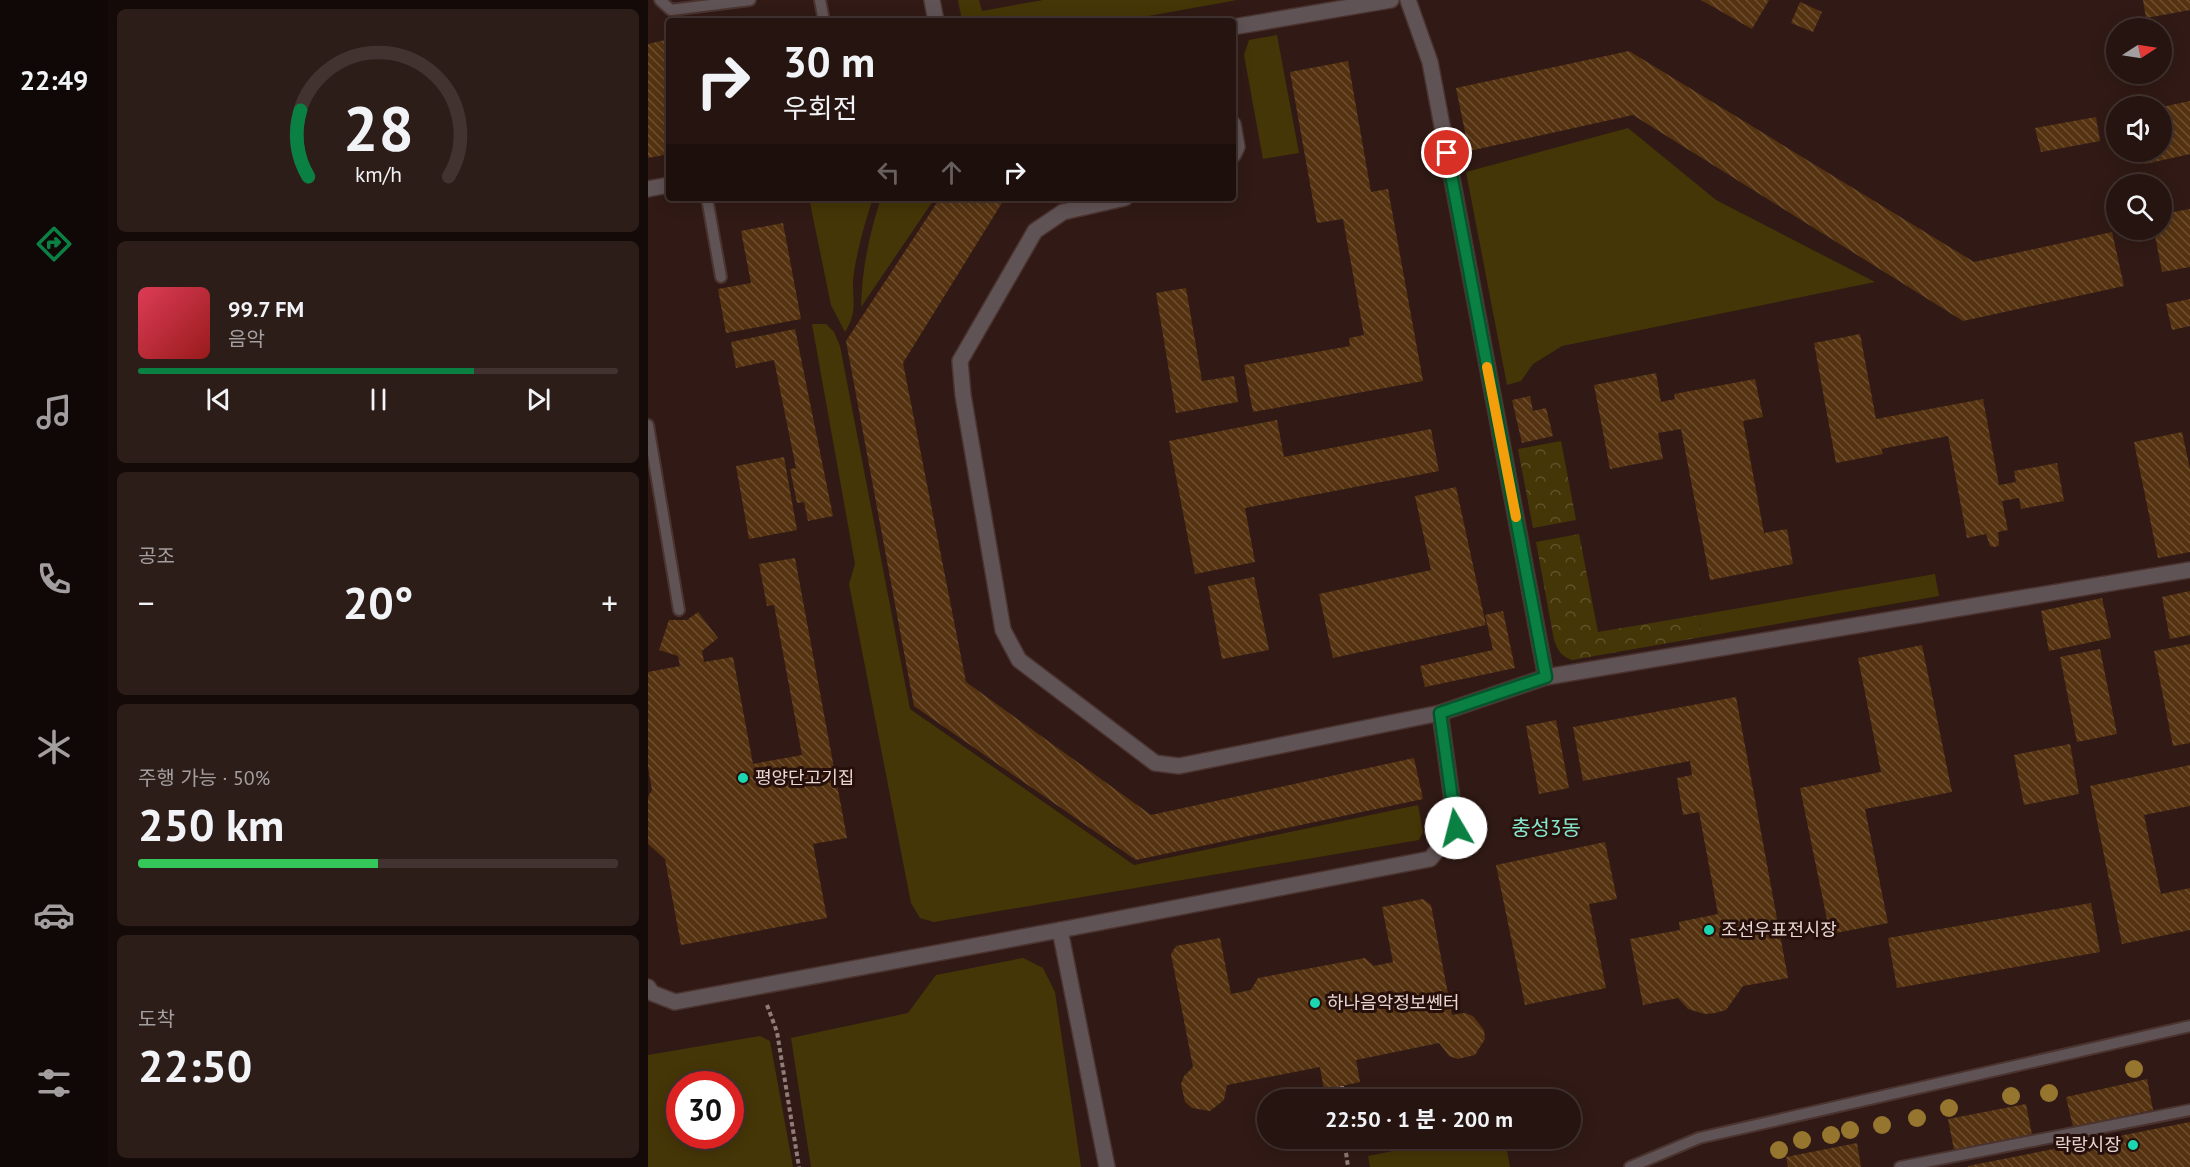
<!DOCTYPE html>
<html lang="ko">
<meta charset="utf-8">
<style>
body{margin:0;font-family:"PT Sans","Noto Sans KR",sans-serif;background:#2d1d19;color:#f1f3f6;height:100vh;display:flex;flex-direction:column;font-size:22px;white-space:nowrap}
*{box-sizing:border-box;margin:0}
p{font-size:20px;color:#a39e9f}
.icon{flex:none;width:33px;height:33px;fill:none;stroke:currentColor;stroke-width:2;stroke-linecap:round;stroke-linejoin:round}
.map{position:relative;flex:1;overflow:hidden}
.details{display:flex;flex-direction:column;gap:9px;padding:9px;background:#140b09;width:540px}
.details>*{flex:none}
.guide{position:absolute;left:18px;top:18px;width:570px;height:183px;border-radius:6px;box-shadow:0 3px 15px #0003,0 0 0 2px #423330;background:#251410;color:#f1f3f6;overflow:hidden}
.needle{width:39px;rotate:78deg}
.controls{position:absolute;left:1458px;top:18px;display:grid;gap:12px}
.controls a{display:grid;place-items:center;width:66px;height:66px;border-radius:50%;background:#251410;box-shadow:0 3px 15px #0003,0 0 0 2px #423330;font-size:30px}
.speed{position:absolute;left:18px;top:1071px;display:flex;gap:12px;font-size:30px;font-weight:700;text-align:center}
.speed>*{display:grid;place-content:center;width:78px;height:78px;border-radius:50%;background:#251410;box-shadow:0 3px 15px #0003,0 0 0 2px #423330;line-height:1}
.speed .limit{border:9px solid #d22;background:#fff;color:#111}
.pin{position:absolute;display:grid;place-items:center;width:51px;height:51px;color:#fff;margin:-26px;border:3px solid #fff;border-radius:50%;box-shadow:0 2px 6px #0007}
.me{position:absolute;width:66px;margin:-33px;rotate:352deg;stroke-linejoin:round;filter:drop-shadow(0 0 4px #0008)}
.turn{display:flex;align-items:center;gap:21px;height:126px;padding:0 18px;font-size:27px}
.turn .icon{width:78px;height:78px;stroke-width:2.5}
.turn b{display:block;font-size:42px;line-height:51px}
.lanes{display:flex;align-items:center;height:57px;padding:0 18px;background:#0003;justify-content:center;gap:30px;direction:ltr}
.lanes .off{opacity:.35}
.big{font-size:45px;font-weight:700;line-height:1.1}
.details .widget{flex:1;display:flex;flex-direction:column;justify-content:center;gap:9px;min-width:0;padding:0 21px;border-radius:9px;background:#2d1d19}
.details .dial{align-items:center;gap:0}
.dial svg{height:156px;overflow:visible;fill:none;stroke:#423330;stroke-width:7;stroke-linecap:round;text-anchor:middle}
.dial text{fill:#f1f3f6;stroke:none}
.song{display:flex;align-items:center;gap:18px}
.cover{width:72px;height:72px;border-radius:9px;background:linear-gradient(135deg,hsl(350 70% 55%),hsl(0 70% 35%))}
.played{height:6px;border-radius:3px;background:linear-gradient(90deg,#0b8043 70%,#423330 70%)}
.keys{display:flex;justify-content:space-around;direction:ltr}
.heat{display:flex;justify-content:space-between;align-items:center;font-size:33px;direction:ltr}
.charge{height:9px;border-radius:4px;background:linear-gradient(90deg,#34c759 50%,#423330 0)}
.trip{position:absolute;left:609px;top:1089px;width:324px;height:60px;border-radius:30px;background:#251410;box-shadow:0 3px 15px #0003,0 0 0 2px #423330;font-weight:700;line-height:60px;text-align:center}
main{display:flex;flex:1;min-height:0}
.menu{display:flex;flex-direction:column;width:108px;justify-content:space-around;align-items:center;background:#0f0806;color:#a39e9f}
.menu .icon{width:42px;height:42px}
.menu .on{color:#0b8043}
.menu b{font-size:27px;color:#f1f3f6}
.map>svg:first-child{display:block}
.green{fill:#453607;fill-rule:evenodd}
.forest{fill:url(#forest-crowns)}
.building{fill:url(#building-back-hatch)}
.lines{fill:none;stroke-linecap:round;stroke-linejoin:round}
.service-casing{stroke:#4b3430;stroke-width:14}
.minor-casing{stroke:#4b3430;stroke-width:18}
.path{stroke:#907c78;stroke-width:4;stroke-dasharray:4.5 3;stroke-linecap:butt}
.service{stroke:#605356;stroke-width:10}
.minor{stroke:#605356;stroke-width:15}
.tree{fill:#96752f}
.route-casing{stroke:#07532c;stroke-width:15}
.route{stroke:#0b8043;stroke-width:10}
.slow{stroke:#f59e0b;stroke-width:10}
.poi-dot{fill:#1cd5b1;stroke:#27100c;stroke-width:2}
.labels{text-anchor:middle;stroke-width:6;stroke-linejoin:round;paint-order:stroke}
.poi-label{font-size:18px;fill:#e8d7d3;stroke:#27100c;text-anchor:start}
.quarter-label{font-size:21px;fill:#86e7cd;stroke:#27100c}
</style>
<main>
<nav class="menu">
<b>22:49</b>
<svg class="icon on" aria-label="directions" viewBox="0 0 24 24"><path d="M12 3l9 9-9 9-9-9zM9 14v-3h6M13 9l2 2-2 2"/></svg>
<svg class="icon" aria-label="music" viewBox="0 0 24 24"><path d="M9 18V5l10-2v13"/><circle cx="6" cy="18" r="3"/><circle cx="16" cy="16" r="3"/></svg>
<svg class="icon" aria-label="phone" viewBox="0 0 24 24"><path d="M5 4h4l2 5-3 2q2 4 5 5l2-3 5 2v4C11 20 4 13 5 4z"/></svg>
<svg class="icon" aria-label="climate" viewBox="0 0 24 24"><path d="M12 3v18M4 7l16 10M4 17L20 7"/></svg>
<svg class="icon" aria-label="car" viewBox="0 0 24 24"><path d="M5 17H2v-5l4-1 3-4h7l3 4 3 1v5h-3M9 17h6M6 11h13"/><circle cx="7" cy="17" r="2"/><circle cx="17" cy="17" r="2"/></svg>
<svg class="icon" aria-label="filters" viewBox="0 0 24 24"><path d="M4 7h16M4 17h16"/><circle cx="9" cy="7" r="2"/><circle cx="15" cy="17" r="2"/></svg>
</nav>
<section class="details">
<div class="widget dial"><svg viewBox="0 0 100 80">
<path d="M14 69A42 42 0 1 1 86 69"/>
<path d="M14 69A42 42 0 0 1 10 35" stroke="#0b8043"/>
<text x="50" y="56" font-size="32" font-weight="700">28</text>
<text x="50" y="72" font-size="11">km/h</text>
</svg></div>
<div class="widget">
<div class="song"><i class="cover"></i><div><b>99.7 FM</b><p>음악</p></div></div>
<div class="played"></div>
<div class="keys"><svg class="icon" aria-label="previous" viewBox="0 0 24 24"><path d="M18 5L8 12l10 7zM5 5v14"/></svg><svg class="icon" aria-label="pause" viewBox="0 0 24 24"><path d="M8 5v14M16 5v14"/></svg><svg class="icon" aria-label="next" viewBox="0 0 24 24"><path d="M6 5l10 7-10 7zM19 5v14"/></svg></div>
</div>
<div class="widget"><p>공조</p>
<div class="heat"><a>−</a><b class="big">20°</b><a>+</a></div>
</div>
<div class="widget"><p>주행 가능 · 50%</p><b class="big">250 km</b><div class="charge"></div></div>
<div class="widget"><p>도착</p><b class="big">22:50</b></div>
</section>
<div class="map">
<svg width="1542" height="1167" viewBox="0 0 1542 1167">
<defs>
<pattern id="forest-crowns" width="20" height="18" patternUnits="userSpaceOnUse" patternTransform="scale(1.5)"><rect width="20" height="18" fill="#453607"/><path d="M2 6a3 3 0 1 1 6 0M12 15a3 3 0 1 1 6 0" fill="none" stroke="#60522a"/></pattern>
<pattern id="building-back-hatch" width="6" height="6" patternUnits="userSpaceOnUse" patternTransform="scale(1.5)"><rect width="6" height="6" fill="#531"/><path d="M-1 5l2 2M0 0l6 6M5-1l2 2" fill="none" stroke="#6d5033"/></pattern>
</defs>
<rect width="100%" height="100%" fill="#311a15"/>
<g class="green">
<path d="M310 0H331L334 11 395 0H589L473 21H314Z"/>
<path d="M629 35 651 153 615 159 596 55 601 40Z"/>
<path d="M980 128 1068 200 1227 282 914 346 885 364 873 381 859 385 818 172Z"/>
<path d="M161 198H225C217 222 210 247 206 272 202 298 212 307 197 332L183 305Z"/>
<path d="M233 198H287L213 307C214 269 221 235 233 198Z"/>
<path d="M164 324H178L186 332 192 346 262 709 486 865 770 805 775 832 771 840 286 922 272 918 263 903 201 584 207 564Z"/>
<path d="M1287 574 1291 596 1054 637 1051 615Z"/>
<path d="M375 958 395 968 407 992 433 1167H163L143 1038 260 1013 288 975Z"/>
<path d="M112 1036 122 1041 145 1167H0V1055ZM82 1084V1136H32V1084Z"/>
<path d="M806 1139H857L862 1167H722L720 1156Z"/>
</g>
<g class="forest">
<path d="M913 441 928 520 885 528 870 449Z"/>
<path d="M931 534 950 632 1051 615 1054 637 924 660C913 656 910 651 906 640L888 542Z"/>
</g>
<g class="building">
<path d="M1053 0H1121L1104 29Z"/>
<path d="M1495 0H1542V10L1498 18Z"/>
<path d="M1152 2 1174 12 1165 32 1143 23Z"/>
<path d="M21 39V154L0 158V44Z"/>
<path d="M981 51 1326 262 1464 232 1476 286 1315 321 985 115 821 151 808 88Z"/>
<path d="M700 61 723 192 740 189 775 381 605 412 596 365 702 346 701 338 716 335 695 219 669 223 642 72Z"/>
<path d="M1542 101V154L1497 164 1494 152H1514V107Z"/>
<path d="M1448 117 1452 141 1393 152 1387 128Z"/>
<path d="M292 198H357L255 363 318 682 503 815 766 758 775 799 488 860 266 706 198 341Z"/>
<path d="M1542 209V267L1514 272 1506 230H1514V214Z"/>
<path d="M135 223 153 319 78 333 70 289 103 283 93 231Z"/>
<path d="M538 288 554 381 586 376 590 402 528 413 508 293Z"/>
<path d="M1542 299V326L1524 330 1518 304Z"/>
<path d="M147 329 185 516 160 521 156 502 149 503 142 469 148 468 126 360 88 368 83 342Z"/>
<path d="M1212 334 1228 419 1335 399 1351 485 1368 482 1366 471 1409 463 1416 501 1373 509 1371 498 1354 501 1360 530 1350 532 1351 545 1347 547 1342 546 1338 534 1319 538 1300 436 1233 449 1235 454 1188 463 1166 343Z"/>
<path d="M1008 373 1013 402 1027 399 1026 394 1107 379 1115 417 1095 421 1116 533 1139 529 1145 564 1062 580 1033 429 1010 433 1015 459 962 469 946 385Z"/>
<path d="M882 396 885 411 898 408 905 436 874 443 864 400Z"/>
<path d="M629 420 636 457 783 429 791 471 597 508 607 562 547 574 521 441Z"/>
<path d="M1534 432 1542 469V552L1510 558 1486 442Z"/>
<path d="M136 457 149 530 101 539 88 466Z"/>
<path d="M808 487 838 625 685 658 671 594 783 570 767 496Z"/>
<path d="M147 558 199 838 165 844 179 918 33 945 17 859 0 844V797L4 790 0 767V672L32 666 30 656 11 650 21 620H39L50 612 70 638 54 651 56 662 85 657 105 764 154 755 126 605 119 606 111 564Z"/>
<path d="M606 577 621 650 574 659 560 586Z"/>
<path d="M1542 591V635L1522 639 1514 597Z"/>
<path d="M1454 598 1463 638 1401 651 1393 611Z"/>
<path d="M855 611 867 668 777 687 772 666 845 650 837 615Z"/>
<path d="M1542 644V743L1525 746 1506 651Z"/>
<path d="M1274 645 1304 792 1217 809 1240 923 1182 934 1152 788 1233 772 1210 658Z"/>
<path d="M1452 649 1469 734 1429 742 1412 657Z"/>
<path d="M1088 697 1140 978 1095 986 1078 1010 1067 1013 1057 1014 1040 1009 1030 998 995 1005 982 939 1032 930 1031 922 1070 914 1051 812 1035 815 1029 778 1044 775 1042 761 935 781 925 727Z"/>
<path d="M908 720 921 788 891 794 878 726Z"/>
<path d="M1422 744 1431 794 1376 805 1366 755Z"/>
<path d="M1542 765V806L1496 815 1513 894 1542 888V930L1474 944 1442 786Z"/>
<path d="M957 842 969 899 941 904 958 988 877 1005 848 865Z"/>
<path d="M775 899 783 905 804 1015 817 1013 825 1016 836 1030 837 1039 827 1055 810 1059 801 1056 791 1043 708 1060 712 1082 676 1090 672 1067 579 1085 576 1100 562 1111 544 1108 537 1102 533 1084 536 1076 545 1067 523 954 528 946 572 938 583 994 603 990 610 978 717 958 726 966 745 962 734 907Z"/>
<path d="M1443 903 1452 952 1249 988 1240 938Z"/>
<path d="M1499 1079 1505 1110 1425 1127 1418 1097Z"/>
<path d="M1378 1104 1384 1135 1306 1150 1300 1119Z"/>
<path d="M1542 1122V1167H1320V1166Z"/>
<path d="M1209 1143 1213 1167H1140L1138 1157Z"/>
</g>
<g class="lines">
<defs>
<g id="service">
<path d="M12 0 23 10 102 0"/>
<path d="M172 0 176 21"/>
<path d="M59 198 73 277"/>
<path d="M0 425 31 610"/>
<path d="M982 1167 1051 1138 1542 1026"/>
<path d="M1252 1167 1542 1110"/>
</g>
<g id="minor">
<path d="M284 0 288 21"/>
<path d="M585 27 743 0"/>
<path d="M585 124 589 147 585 155"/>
<path d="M0 189 21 185"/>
<path d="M477 198 415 212 387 231 312 361 315 395 355 630 371 660 507 763 531 766 792 713"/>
<path d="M898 677 1542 570"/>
<path d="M412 930 782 859 808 828 792 713 898 677 782 62 760 0"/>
<path d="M0 987 4 993 27 1002 412 930 459 1167"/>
</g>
</defs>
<use href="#service" class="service-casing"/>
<use href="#minor" class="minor-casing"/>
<g class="path">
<path d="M119 1005 129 1032 151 1167"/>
<path d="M694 1086V1100"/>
<path d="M696 1138 700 1167"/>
</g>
<use href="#service" class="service"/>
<use href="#minor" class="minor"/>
</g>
<g class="tree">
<circle cx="1486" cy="1069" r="9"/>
<circle cx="1401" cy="1093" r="9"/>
<circle cx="1363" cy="1096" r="9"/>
<circle cx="1301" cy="1108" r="9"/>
<circle cx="1269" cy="1118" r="9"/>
<circle cx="1234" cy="1125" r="9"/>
<circle cx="1202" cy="1130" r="9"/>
<circle cx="1183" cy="1135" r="9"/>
<circle cx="1154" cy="1140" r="9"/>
<circle cx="1131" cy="1150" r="9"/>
</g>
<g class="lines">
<defs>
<path id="route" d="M799 153 898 677 792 713 808 828"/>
</defs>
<use href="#route" class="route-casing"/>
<use href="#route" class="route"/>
<path class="slow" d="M839 367 868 517"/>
</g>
<g class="poi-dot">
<circle cx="95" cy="778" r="6"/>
<circle cx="1061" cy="930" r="6"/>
<circle cx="667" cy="1003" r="6"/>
<circle cx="1485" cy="1145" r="6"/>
</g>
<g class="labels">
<g class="poi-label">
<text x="107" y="784">평양단고기집</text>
<text x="1073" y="936">조선우표전시장</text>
<text x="679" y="1009">하나음악정보쎈터</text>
<text x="1473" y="1151" text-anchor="end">락랑시장</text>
</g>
<g class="quarter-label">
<text x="898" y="835">충성3동</text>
</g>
</g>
</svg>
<div class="controls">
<a><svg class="needle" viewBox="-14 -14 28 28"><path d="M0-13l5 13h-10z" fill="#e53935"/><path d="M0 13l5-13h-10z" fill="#a39e9f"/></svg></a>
<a><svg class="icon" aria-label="sound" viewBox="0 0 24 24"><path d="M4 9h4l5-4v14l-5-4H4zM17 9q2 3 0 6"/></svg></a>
<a><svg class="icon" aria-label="search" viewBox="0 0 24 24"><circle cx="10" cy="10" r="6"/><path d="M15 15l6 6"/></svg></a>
</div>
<div class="speed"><div class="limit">30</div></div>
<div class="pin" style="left:799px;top:153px;background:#d93025"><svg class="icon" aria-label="arrive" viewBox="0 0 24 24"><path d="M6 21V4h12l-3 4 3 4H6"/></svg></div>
<svg class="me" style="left:808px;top:828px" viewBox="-20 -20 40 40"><circle r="19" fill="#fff"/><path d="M0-13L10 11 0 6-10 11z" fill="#0b8043"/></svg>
<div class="trip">22:50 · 1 분 · 200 m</div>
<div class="guide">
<div class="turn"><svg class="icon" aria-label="right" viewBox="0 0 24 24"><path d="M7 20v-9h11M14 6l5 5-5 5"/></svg><div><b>30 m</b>우회전</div></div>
<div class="lanes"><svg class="icon off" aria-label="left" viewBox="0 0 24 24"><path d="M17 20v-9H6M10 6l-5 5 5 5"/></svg><svg class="icon off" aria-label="ahead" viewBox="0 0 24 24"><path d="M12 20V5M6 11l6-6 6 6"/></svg><svg class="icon" aria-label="right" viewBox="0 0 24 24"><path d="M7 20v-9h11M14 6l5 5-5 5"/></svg></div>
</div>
</div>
</main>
